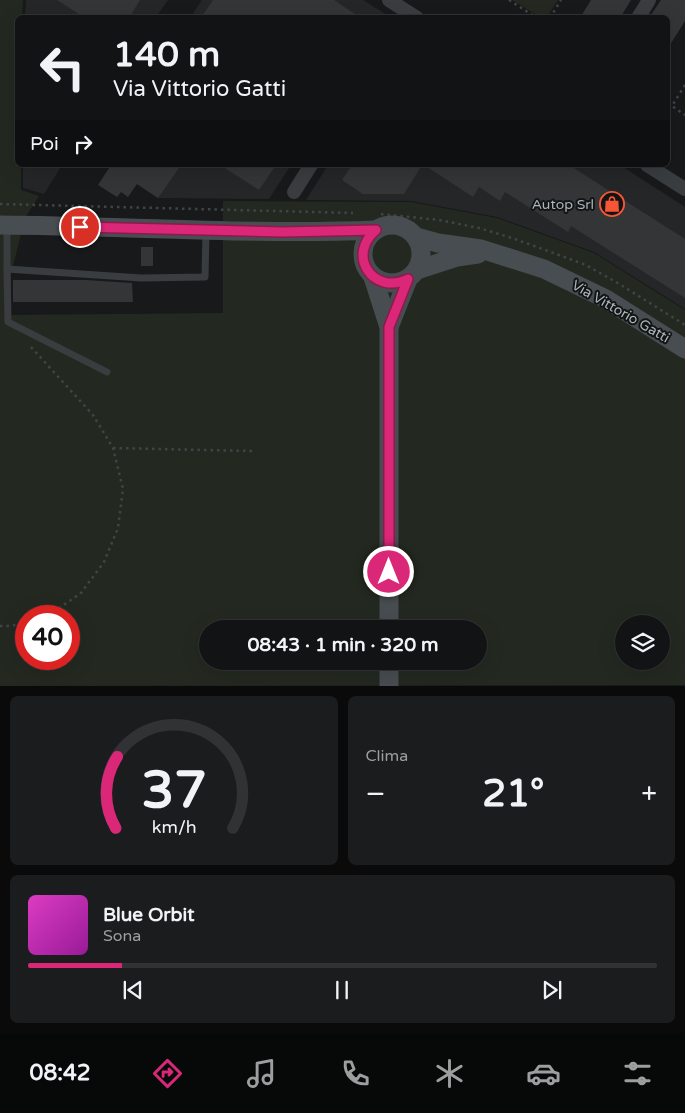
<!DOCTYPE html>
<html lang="it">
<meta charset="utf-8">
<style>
body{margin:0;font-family:"Varela Round",sans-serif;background:#1b1c1d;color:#f1f3f6;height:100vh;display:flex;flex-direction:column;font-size:19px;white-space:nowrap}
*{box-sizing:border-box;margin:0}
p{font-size:16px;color:#9c9ea0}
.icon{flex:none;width:28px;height:28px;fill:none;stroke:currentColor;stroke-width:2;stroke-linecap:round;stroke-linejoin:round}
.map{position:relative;height:686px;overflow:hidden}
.details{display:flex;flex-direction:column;gap:10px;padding:10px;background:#0a0a0b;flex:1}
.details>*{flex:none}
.top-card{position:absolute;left:15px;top:15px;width:655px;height:152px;border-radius:8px;box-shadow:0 5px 20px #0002,0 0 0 1px #313234;background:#121314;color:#f1f3f6;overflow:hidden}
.controls{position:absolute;left:615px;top:615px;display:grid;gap:10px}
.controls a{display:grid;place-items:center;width:55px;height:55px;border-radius:50%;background:#121314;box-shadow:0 5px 20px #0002,0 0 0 1px #313234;font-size:25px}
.speed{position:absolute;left:15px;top:605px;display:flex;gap:10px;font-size:25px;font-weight:700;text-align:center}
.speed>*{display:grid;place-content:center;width:65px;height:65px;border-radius:50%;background:#121314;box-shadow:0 5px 20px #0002,0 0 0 1px #313234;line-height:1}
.speed .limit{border:8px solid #d22;background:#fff;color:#111}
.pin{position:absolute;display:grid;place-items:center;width:42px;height:42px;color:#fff;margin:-21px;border:2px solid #fff;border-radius:50%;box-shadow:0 1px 5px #0007}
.me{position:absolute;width:55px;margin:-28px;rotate:0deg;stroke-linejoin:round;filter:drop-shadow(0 0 4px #0008)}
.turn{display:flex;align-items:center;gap:18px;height:105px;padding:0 15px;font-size:22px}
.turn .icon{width:65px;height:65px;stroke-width:2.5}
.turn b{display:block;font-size:35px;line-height:42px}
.then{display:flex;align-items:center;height:48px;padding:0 15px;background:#0003;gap:10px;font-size:19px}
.big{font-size:38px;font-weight:700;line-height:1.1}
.details .card{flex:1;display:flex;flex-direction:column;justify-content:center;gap:8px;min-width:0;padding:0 18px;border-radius:8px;background:#1b1c1d}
.details .dial{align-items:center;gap:0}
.dial svg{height:130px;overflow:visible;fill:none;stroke:#313234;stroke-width:7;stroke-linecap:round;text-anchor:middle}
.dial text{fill:#f1f3f6;stroke:none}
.song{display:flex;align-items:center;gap:15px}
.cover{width:60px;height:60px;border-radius:8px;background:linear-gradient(135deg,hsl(310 70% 55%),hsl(300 70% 35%))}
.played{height:5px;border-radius:2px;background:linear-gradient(90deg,#db2777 15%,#313234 15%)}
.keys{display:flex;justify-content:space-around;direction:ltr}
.heat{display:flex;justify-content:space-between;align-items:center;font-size:28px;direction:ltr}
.details .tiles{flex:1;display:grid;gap:10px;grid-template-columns:1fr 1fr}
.card:last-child{grid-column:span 2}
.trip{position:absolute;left:199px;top:620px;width:288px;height:50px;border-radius:25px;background:#121314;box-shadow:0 5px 20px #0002,0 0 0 1px #313234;font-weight:700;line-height:50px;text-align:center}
.dock{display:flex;height:80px;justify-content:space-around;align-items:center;background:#070808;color:#9c9ea0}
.dock .icon{width:35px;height:35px}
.dock .current{color:#db2777}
.dock b{font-size:22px;color:#f1f3f6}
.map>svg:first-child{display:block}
.built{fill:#242627}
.green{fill:#232920;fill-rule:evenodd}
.building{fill:#333536}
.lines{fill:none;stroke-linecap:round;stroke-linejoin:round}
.path{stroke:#3f4547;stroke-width:2.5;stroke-dasharray:2.5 4;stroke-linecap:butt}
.lane{stroke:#393d3f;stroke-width:7}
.street{stroke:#393d3f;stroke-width:14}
.secondary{stroke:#474d50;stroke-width:19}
.route-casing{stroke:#8e194d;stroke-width:12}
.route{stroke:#db2777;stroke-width:9}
.labels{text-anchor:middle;stroke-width:4;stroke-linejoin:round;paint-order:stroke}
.poi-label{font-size:14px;fill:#aab7ba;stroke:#131415;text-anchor:end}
.street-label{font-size:14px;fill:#aab7ba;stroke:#131415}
</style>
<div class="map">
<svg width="685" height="686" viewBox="0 0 685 686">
<rect width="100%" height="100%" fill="#18191a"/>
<g class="built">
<path d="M26 0H168L156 17 25 18Z"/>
<path d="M202 0H363L384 13 386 17 190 18Z"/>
<path d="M23 165H62L44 194 23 188Z"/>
<path d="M108 165H291L269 199 158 198Z"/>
<path d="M328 165H620L685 207V309L594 252 497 217 411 201 306 200Z"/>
</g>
<g class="green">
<path d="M0 0H23L22 17 18 18V165H21V190L39 196 25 218 11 274V315L223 313V201L411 202 497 218 594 253 685 310V685L0 686ZM26 616H69V659H26ZM624 624H661V661H624ZM208 629H478V661H208Z"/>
<path d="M512 0H558L547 17H540Z"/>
</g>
<g class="building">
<path d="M57 0H140L129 18H85Z"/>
<path d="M213 0H334L361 18H201Z"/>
<path d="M591 0H631L620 18H580Z"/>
<path d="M661 0H685V21L668 48V18H649Z"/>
<path d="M111 165H181L158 198 137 184 128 197 121 192 117 197 98 185Z"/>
<path d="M220 165H276L259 190Z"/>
<path d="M352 165H422L404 194H363L342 180Z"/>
<path d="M424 165H569L685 239V298L571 226 568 232 505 192 500 201 479 187 473 197Z"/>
<rect x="141" y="247" width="12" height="19"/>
<path d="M13 280H86L132 283 133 302H13Z"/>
</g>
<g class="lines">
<g class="path">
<path d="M509 0 537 18"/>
<path d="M550 18 561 0"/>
<path d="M685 85 672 106 685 115"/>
<path d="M0 204 353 213"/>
<path d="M381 214 439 220 479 228 512 238 559 255 586 265 621 285 685 325"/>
<path d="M31 347 93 415 113 448 123 489 118 528 104 562 81 593 49 615 45 616"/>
<path d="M113 448 252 451"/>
<path d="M0 626H11L26 622"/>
</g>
<g class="lane">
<path d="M7 226V269L141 278 205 277 206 232"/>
<path d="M7 269 8 322 107 372"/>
</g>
<g class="street">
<path d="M389 0 417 18"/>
<path d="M638 18 649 0"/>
<path d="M647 165 685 189"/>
<path d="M294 192 311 165"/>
</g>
<g class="secondary">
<circle cx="392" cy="254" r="29"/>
<path d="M0 225C125 226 250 235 376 230"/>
<path d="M416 237 438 243 481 249 544 269 606 299 685 349"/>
<path d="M417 270 457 257 478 254"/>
<path d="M373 277 389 327V629"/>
<path d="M389 327 408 279"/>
<path d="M389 686V661"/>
</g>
</g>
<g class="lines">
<defs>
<path id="route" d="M80 227 282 232 376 230C346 255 373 296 408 279L389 327V572"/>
</defs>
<use href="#route" class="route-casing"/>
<use href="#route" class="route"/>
</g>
<defs>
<symbol id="shop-ring" viewBox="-11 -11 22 22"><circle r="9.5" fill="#131415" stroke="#f55635" stroke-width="1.5"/><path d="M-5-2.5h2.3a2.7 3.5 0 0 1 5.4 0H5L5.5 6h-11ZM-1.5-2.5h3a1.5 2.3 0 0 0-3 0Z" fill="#f55635"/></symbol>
</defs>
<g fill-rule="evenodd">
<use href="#shop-ring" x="598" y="190" width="28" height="28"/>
</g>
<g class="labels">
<g class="poi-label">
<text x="594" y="209">Autop Srl</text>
</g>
<g class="street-label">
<text transform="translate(621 311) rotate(30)" y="5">Via Vittorio Gatti</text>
</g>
</g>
</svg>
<div class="controls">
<a><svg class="icon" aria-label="layers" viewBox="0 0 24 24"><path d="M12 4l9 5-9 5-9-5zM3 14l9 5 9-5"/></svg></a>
</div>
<div class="speed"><div class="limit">40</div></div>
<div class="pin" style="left:80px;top:227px;background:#d93025"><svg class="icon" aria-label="arrive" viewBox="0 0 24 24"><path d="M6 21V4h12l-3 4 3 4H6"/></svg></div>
<svg class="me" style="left:389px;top:572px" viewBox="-20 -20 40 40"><circle r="17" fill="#db2777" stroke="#fff" stroke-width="3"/><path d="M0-11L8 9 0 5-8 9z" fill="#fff"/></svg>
<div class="trip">08:43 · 1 min · 320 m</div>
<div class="top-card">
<div class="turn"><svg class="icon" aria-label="left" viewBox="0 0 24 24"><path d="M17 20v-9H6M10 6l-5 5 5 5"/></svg><div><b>140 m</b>Via Vittorio Gatti</div></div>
<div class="then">Poi<svg class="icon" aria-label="right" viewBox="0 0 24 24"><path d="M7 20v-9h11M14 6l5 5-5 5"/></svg></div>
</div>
</div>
<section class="details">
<div class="tiles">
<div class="card dial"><svg viewBox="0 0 100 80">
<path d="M14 69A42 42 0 1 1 86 69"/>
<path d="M14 69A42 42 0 0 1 15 25" stroke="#db2777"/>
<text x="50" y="56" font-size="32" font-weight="700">37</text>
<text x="50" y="72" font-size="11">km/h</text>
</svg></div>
<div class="card"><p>Clima</p>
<div class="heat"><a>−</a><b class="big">21°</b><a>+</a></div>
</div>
<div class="card">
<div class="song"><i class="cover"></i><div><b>Blue Orbit</b><p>Sona</p></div></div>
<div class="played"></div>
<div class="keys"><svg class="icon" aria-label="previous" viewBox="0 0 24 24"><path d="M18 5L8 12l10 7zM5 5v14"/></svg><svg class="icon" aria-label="pause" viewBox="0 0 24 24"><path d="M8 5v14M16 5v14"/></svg><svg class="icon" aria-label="next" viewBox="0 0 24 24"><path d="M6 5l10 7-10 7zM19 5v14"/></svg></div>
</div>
</div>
</section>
<nav class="dock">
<b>08:42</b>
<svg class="icon current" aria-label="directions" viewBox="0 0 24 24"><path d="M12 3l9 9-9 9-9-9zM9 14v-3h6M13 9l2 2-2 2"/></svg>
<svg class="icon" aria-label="music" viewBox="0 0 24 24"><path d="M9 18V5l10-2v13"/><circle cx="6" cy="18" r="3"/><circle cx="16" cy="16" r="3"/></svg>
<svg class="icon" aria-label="phone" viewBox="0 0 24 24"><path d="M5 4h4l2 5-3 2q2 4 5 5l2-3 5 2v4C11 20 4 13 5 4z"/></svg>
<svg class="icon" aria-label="climate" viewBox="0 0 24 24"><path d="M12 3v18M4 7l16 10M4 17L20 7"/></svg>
<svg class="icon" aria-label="car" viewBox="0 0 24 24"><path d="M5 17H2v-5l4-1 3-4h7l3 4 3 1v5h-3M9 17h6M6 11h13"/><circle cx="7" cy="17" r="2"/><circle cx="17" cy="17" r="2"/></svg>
<svg class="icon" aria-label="filters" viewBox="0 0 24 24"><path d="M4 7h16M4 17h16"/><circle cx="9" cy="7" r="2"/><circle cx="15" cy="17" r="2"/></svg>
</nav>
